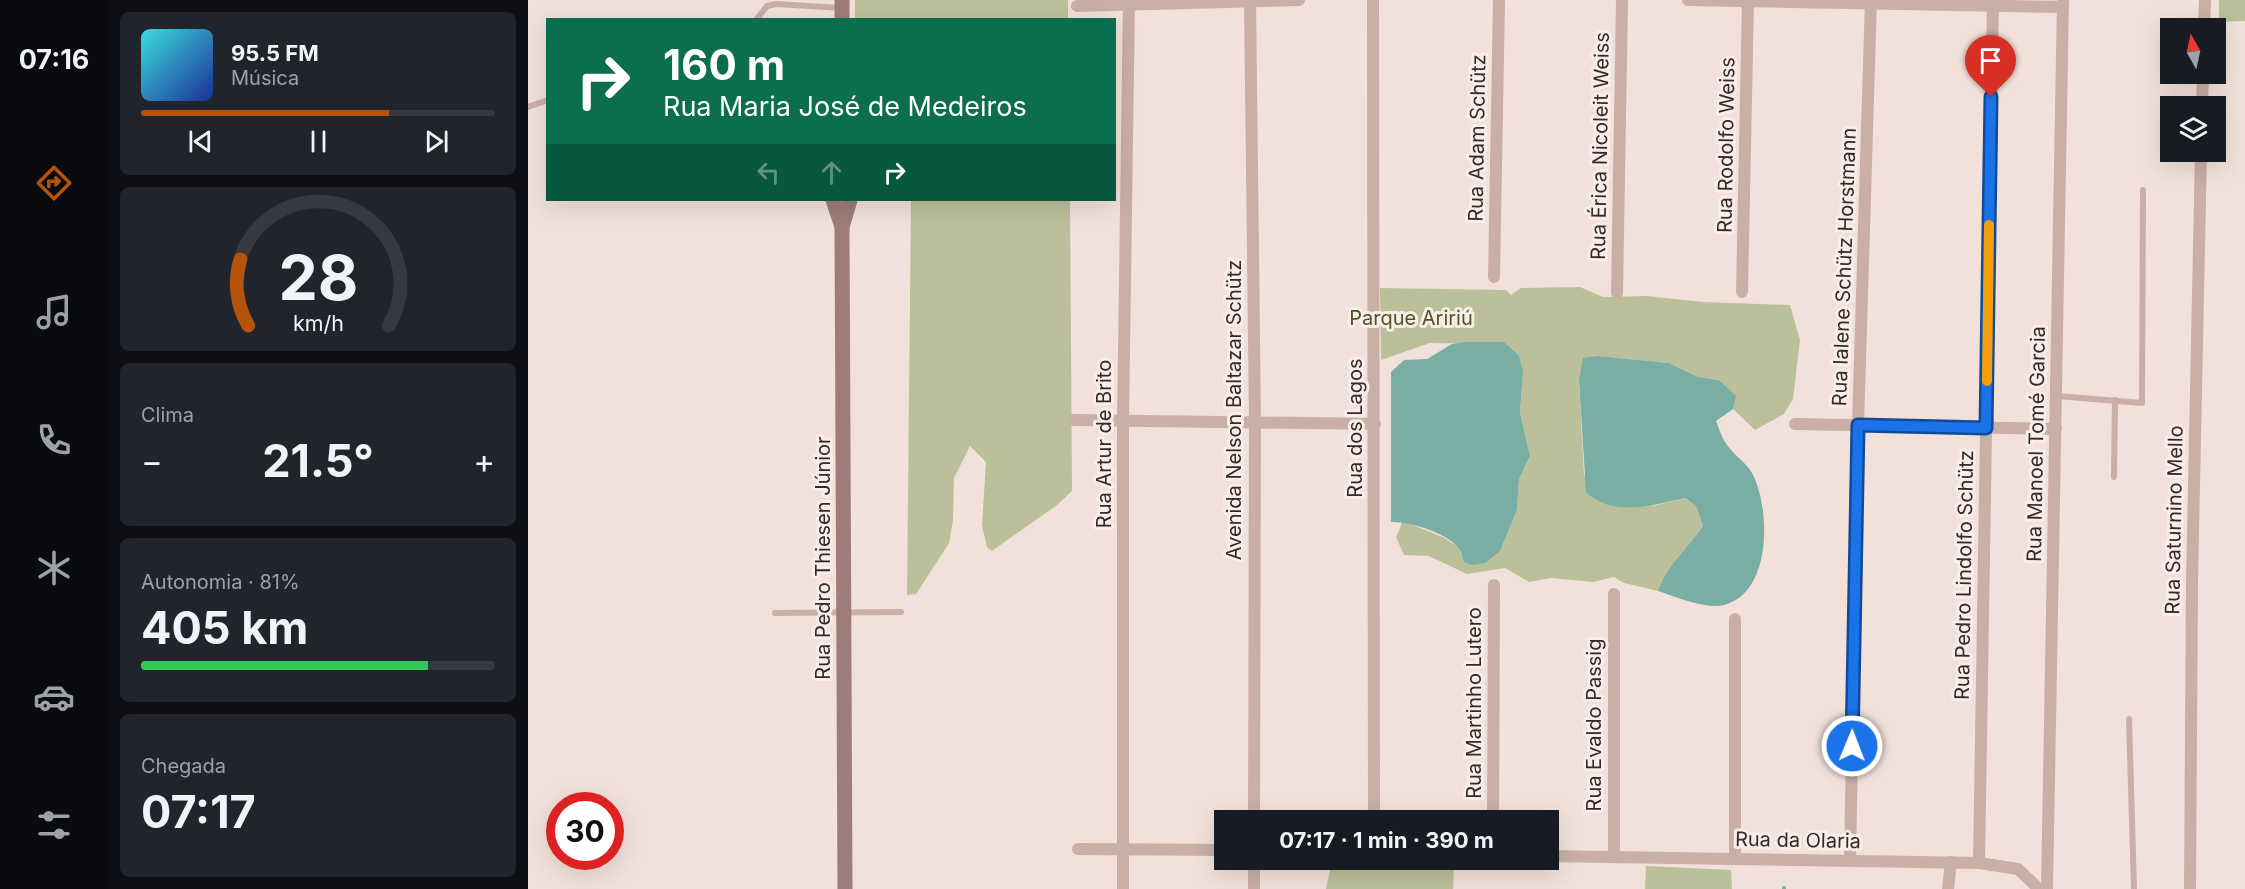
<!DOCTYPE html>
<html lang="pt">
<meta charset="utf-8">
<style>
body{margin:0;font-family:Inter,sans-serif;background:#20242c;color:#f1f3f6;height:100vh;display:flex;flex-direction:column;font-size:22px;white-space:nowrap}
*{box-sizing:border-box;margin:0}
p{font-size:20px;color:#9ea1a6}
.icon{flex:none;width:33px;height:33px;fill:none;stroke:currentColor;stroke-width:2;stroke-linecap:round;stroke-linejoin:round}
.map{position:relative;flex:1;overflow:hidden}
.panel{display:flex;flex-direction:column;gap:12px;padding:12px;background:#0d0f14;width:420px}
.panel>*{flex:none}
.hud{position:absolute;left:18px;top:18px;width:570px;height:183px;border-radius:0px;box-shadow:0 6px 24px #0002;background:#0b6e4f;color:#fff;overflow:hidden}
.needle{width:39px;rotate:351deg}
.buttons{position:absolute;left:1632px;top:18px;display:grid;gap:12px}
.buttons a{display:grid;place-items:center;width:66px;height:66px;border-radius:0px;background:#171b24;box-shadow:0 6px 24px #0002;font-size:30px}
.speed{position:absolute;left:18px;top:792px;display:flex;gap:12px;font-size:30px;font-weight:700;text-align:center}
.speed>*{display:grid;place-content:center;width:78px;height:78px;border-radius:50%;background:#171b24;box-shadow:0 6px 24px #0002;line-height:1}
.speed .limit{border:9px solid #d22;background:#fff;color:#111}
.pin{position:absolute;display:grid;place-items:center;width:51px;height:51px;color:#fff;margin:-62px -26px;border-radius:50% 50% 50% 0;rotate:-45deg;box-shadow:0 0 6px #0007}
.pin .icon{rotate:45deg}
.me{position:absolute;width:66px;margin:-33px;rotate:1deg;stroke-linejoin:round;filter:drop-shadow(0 0 4px #0008)}
.turn{display:flex;align-items:center;gap:21px;height:126px;padding:0 18px;font-size:27px}
.turn .icon{width:78px;height:78px;stroke-width:2.5}
.turn b{display:block;font-size:42px;line-height:51px}
.lanes{display:flex;align-items:center;height:57px;padding:0 18px;background:#0003;justify-content:center;gap:30px;direction:ltr}
.lanes .off{opacity:.35}
.big{font-size:45px;font-weight:700;line-height:1.1}
.panel .widget{flex:1;display:flex;flex-direction:column;justify-content:center;gap:9px;min-width:0;padding:0 21px;border-radius:9px;background:#20242c}
.panel .dial{align-items:center;gap:0}
.dial svg{height:156px;overflow:visible;fill:none;stroke:#363941;stroke-width:7;stroke-linecap:round;text-anchor:middle}
.dial text{fill:#f1f3f6;stroke:none}
.song{display:flex;align-items:center;gap:18px}
.cover{width:72px;height:72px;border-radius:9px;background:linear-gradient(135deg,hsl(180 70% 55%),hsl(230 70% 35%))}
.played{height:6px;border-radius:3px;background:linear-gradient(90deg,#b45309 70%,#363941 70%)}
.keys{display:flex;justify-content:space-around;direction:ltr}
.heat{display:flex;justify-content:space-between;align-items:center;font-size:33px;direction:ltr}
.charge{height:9px;border-radius:4px;background:linear-gradient(90deg,#34c759 81%,#363941 0)}
.trip{position:absolute;left:686px;top:810px;width:345px;height:60px;border-radius:0px;background:#171b24;box-shadow:0 6px 24px #0002;font-weight:700;line-height:60px;text-align:center}
main{display:flex;flex:1;min-height:0}
.menu{display:flex;flex-direction:column;width:108px;justify-content:space-around;align-items:center;background:#090b0e;color:#9ea1a6}
.menu .icon{width:42px;height:42px}
.menu .current{color:#b45309}
.menu b{font-size:27px;color:#f1f3f6}
.map>svg:first-child{display:block}
.green{fill:#bcc09a}
.water{fill:#79aea5}
.lines{fill:none;stroke-linecap:round;stroke-linejoin:round}
.stream{stroke:#79aea5;stroke-width:4}
.lane{stroke:#c9afa6;stroke-width:6}
.street{stroke:#c9afa6;stroke-width:12}
.secondary{stroke:#9d7d78;stroke-width:15}
.route-casing{stroke:#114b97;stroke-width:15}
.route{stroke:#1a73e8;stroke-width:10}
.slow{stroke:#f59e0b;stroke-width:10}
.labels{text-anchor:middle;stroke-width:6;stroke-linejoin:round;paint-order:stroke}
.street-label{font-size:20px;fill:#362927;stroke:#f9ede7}
.park-label{font-size:20px;fill:#4e542b;stroke:#f9ede7}
</style>
<main>
<nav class="menu">
<b>07:16</b>
<svg class="icon current" aria-label="directions" viewBox="0 0 24 24"><path d="M12 3l9 9-9 9-9-9zM9 14v-3h6M13 9l2 2-2 2"/></svg>
<svg class="icon" aria-label="music" viewBox="0 0 24 24"><path d="M9 18V5l10-2v13"/><circle cx="6" cy="18" r="3"/><circle cx="16" cy="16" r="3"/></svg>
<svg class="icon" aria-label="phone" viewBox="0 0 24 24"><path d="M5 4h4l2 5-3 2q2 4 5 5l2-3 5 2v4C11 20 4 13 5 4z"/></svg>
<svg class="icon" aria-label="climate" viewBox="0 0 24 24"><path d="M12 3v18M4 7l16 10M4 17L20 7"/></svg>
<svg class="icon" aria-label="car" viewBox="0 0 24 24"><path d="M5 17H2v-5l4-1 3-4h7l3 4 3 1v5h-3M9 17h6M6 11h13"/><circle cx="7" cy="17" r="2"/><circle cx="17" cy="17" r="2"/></svg>
<svg class="icon" aria-label="filters" viewBox="0 0 24 24"><path d="M4 7h16M4 17h16"/><circle cx="9" cy="7" r="2"/><circle cx="15" cy="17" r="2"/></svg>
</nav>
<section class="panel">
<div class="widget">
<div class="song"><i class="cover"></i><div><b>95.5 FM</b><p>Música</p></div></div>
<div class="played"></div>
<div class="keys"><svg class="icon" aria-label="previous" viewBox="0 0 24 24"><path d="M18 5L8 12l10 7zM5 5v14"/></svg><svg class="icon" aria-label="pause" viewBox="0 0 24 24"><path d="M8 5v14M16 5v14"/></svg><svg class="icon" aria-label="next" viewBox="0 0 24 24"><path d="M6 5l10 7-10 7zM19 5v14"/></svg></div>
</div>
<div class="widget dial"><svg viewBox="0 0 100 80">
<path d="M14 69A42 42 0 1 1 86 69"/>
<path d="M14 69A42 42 0 0 1 10 35" stroke="#b45309"/>
<text x="50" y="56" font-size="32" font-weight="700">28</text>
<text x="50" y="72" font-size="11">km/h</text>
</svg></div>
<div class="widget"><p>Clima</p>
<div class="heat"><a>−</a><b class="big">21.5°</b><a>+</a></div>
</div>
<div class="widget"><p>Autonomia · 81%</p><b class="big">405 km</b><div class="charge"></div></div>
<div class="widget"><p>Chegada</p><b class="big">07:17</b></div>
</section>
<div class="map">
<svg width="1717" height="889" viewBox="0 0 1717 889">
<rect width="100%" height="100%" fill="#f1e1da"/>
<g class="green">
<rect x="327" y="0" width="213" height="19"/>
<path d="M1691 0H1717V21L1691 22Z"/>
<path d="M383 200H542L544 491 529 505 464 551 459 547 454 525 458 462 442 446 426 478 425 520 421 543 388 594 379 595Z"/>
<path d="M1052 287 1075 297 1119 296 1175 302 1262 305 1272 340 1265 399 1256 414 1227 430 1205 409 1207 396 1191 380 1170 377 1141 363 1070 356 1051 380 1056 475 1125 506 1156 498 1168 506 1175 526C1160 548 1138 566 1130 591L1096 583 1086 577 1065 582 1023 578 1001 582 977 568 939 574 901 556 876 555 868 537 875 521 917 538 931 548 936 562 972 551 989 510 991 479 1002 456 992 412 995 372 978 344 902 343 853 360 852 288 978 290 983 295 993 288Z"/>
<path d="M804 860 926 865 925 889H798Z"/>
<path d="M1118 866 1203 870 1204 889H1117Z"/>
</g>
<g class="water">
<path d="M936 342H976L991 356 995 372 992 412 1002 456 991 479 989 510 972 551 957 563 944 565 936 562C934 558 934 552 931 549 921 533 880 521 863 522V372L876 360 899 359 924 344Z"/>
<path d="M1070 356 1141 363 1170 377 1191 380 1208 396 1205 409 1188 421C1191 428 1193 436 1197 442 1204 454 1218 462 1224 473 1243 509 1244 593 1196 605 1179 610 1146 596 1130 591 1138 566 1160 548 1175 526L1168 506 1157 498C1124 505 1086 518 1058 492L1051 380 1055 358Z"/>
</g>
<g class="lines">
<path class="stream" d="M1256 888V889"/>
<g class="lane">
<path d="M228 20 239 6 248 4 314 8"/>
<path d="M0 107 20 100"/>
<path d="M1529 396 1614 403 1615 190"/>
<path d="M1586 477 1587 400"/>
<path d="M247 613 373 612"/>
<path d="M1601 719 1606 889"/>
</g>
<g class="street">
<path d="M722 0 727 422 726 820"/>
<path d="M845 0 846 820"/>
<path d="M1160 0 1535 7"/>
<path d="M549 6 771 0"/>
<path d="M1676 28 1677 0"/>
<path d="M1674 106 1675 74"/>
<path d="M966 277 971 0"/>
<path d="M1214 292 1220 0"/>
<path d="M1089 293 1094 0"/>
<path d="M546 420 847 424"/>
<path d="M1267 424 1528 429"/>
<path d="M1207 619V859"/>
<path d="M965 820 966 585"/>
<path d="M550 849 696 850"/>
<path d="M1020 856 1451 863 1490 869 1511 889"/>
<path d="M1086 857V594"/>
<path d="M1322 860 1330 425 1343 0"/>
<path d="M1451 863 1465 0"/>
<path d="M595 889V421L601 0"/>
<path d="M726 889V860"/>
<path d="M1420 889 1423 862"/>
<path d="M1519 889 1535 0"/>
<path d="M1662 889 1664 582 1673 152"/>
</g>
<g class="secondary">
<path d="M314 20V0"/>
<path d="M305 200 314 227 317 889"/>
<path d="M314 227 322 200"/>
</g>
</g>
<g class="lines">
<defs>
<path id="route" d="M1324 746 1330 425 1458 428 1463 97"/>
</defs>
<use href="#route" class="route-casing"/>
<use href="#route" class="route"/>
<path class="slow" d="M1459 381 1461 225"/>
</g>
<g class="labels">
<g class="street-label">
<text transform="translate(949 138) rotate(-89)" y="7">Rua Adam Schütz</text>
<text transform="translate(1198 145) rotate(-89)" y="7">Rua Rodolfo Weiss</text>
<text transform="translate(1072 146) rotate(-89)" y="7">Rua Érica Nicoleit Weiss</text>
<text transform="translate(1316 267) rotate(-88)" y="7">Rua Ialene Schütz Horstmann</text>
<text transform="translate(706 410) rotate(-90)" y="7">Avenida Nelson Baltazar Schütz</text>
<text transform="translate(827 428) rotate(-90)" y="7">Rua dos Lagos</text>
<text transform="translate(576 444) rotate(-90)" y="7">Rua Artur de Brito</text>
<text transform="translate(1508 444) rotate(-89)" y="7">Rua Manoel Tomé Garcia</text>
<text transform="translate(1646 520) rotate(-89)" y="7">Rua Saturnino Mello</text>
<text transform="translate(295 558) rotate(-90)" y="7">Rua Pedro Thiesen Júnior</text>
<text transform="translate(1436 575) rotate(-89)" y="7">Rua Pedro Lindolfo Schütz</text>
<text transform="translate(946 703) rotate(-90)" y="7">Rua Martinho Lutero</text>
<text transform="translate(1066 725) rotate(-90)" y="7">Rua Evaldo Passig</text>
<text transform="translate(1270 840) rotate(1)" y="7">Rua da Olaria</text>
</g>
<g class="park-label">
<text x="883" y="325">Parque Aririú</text>
</g>
</g>
</svg>
<div class="buttons">
<a><svg class="needle" viewBox="-14 -14 28 28"><path d="M0-13l5 13h-10z" fill="#e53935"/><path d="M0 13l5-13h-10z" fill="#9ea1a6"/></svg></a>
<a><svg class="icon" aria-label="layers" viewBox="0 0 24 24"><path d="M12 4l9 5-9 5-9-5zM3 14l9 5 9-5"/></svg></a>
</div>
<div class="speed"><div class="limit">30</div></div>
<div class="pin" style="left:1463px;top:97px;background:#d93025"><svg class="icon" aria-label="arrive" viewBox="0 0 24 24"><path d="M6 21V4h12l-3 4 3 4H6"/></svg></div>
<svg class="me" style="left:1324px;top:746px" viewBox="-20 -20 40 40"><circle r="17" fill="#1a73e8" stroke="#fff" stroke-width="3"/><path d="M0-11L8 9 0 5-8 9z" fill="#fff"/></svg>
<div class="trip">07:17 · 1 min · 390 m</div>
<div class="hud">
<div class="turn"><svg class="icon" aria-label="right" viewBox="0 0 24 24"><path d="M7 20v-9h11M14 6l5 5-5 5"/></svg><div><b>160 m</b>Rua Maria José de Medeiros</div></div>
<div class="lanes"><svg class="icon off" aria-label="left" viewBox="0 0 24 24"><path d="M17 20v-9H6M10 6l-5 5 5 5"/></svg><svg class="icon off" aria-label="ahead" viewBox="0 0 24 24"><path d="M12 20V5M6 11l6-6 6 6"/></svg><svg class="icon" aria-label="right" viewBox="0 0 24 24"><path d="M7 20v-9h11M14 6l5 5-5 5"/></svg></div>
</div>
</div>
</main>
